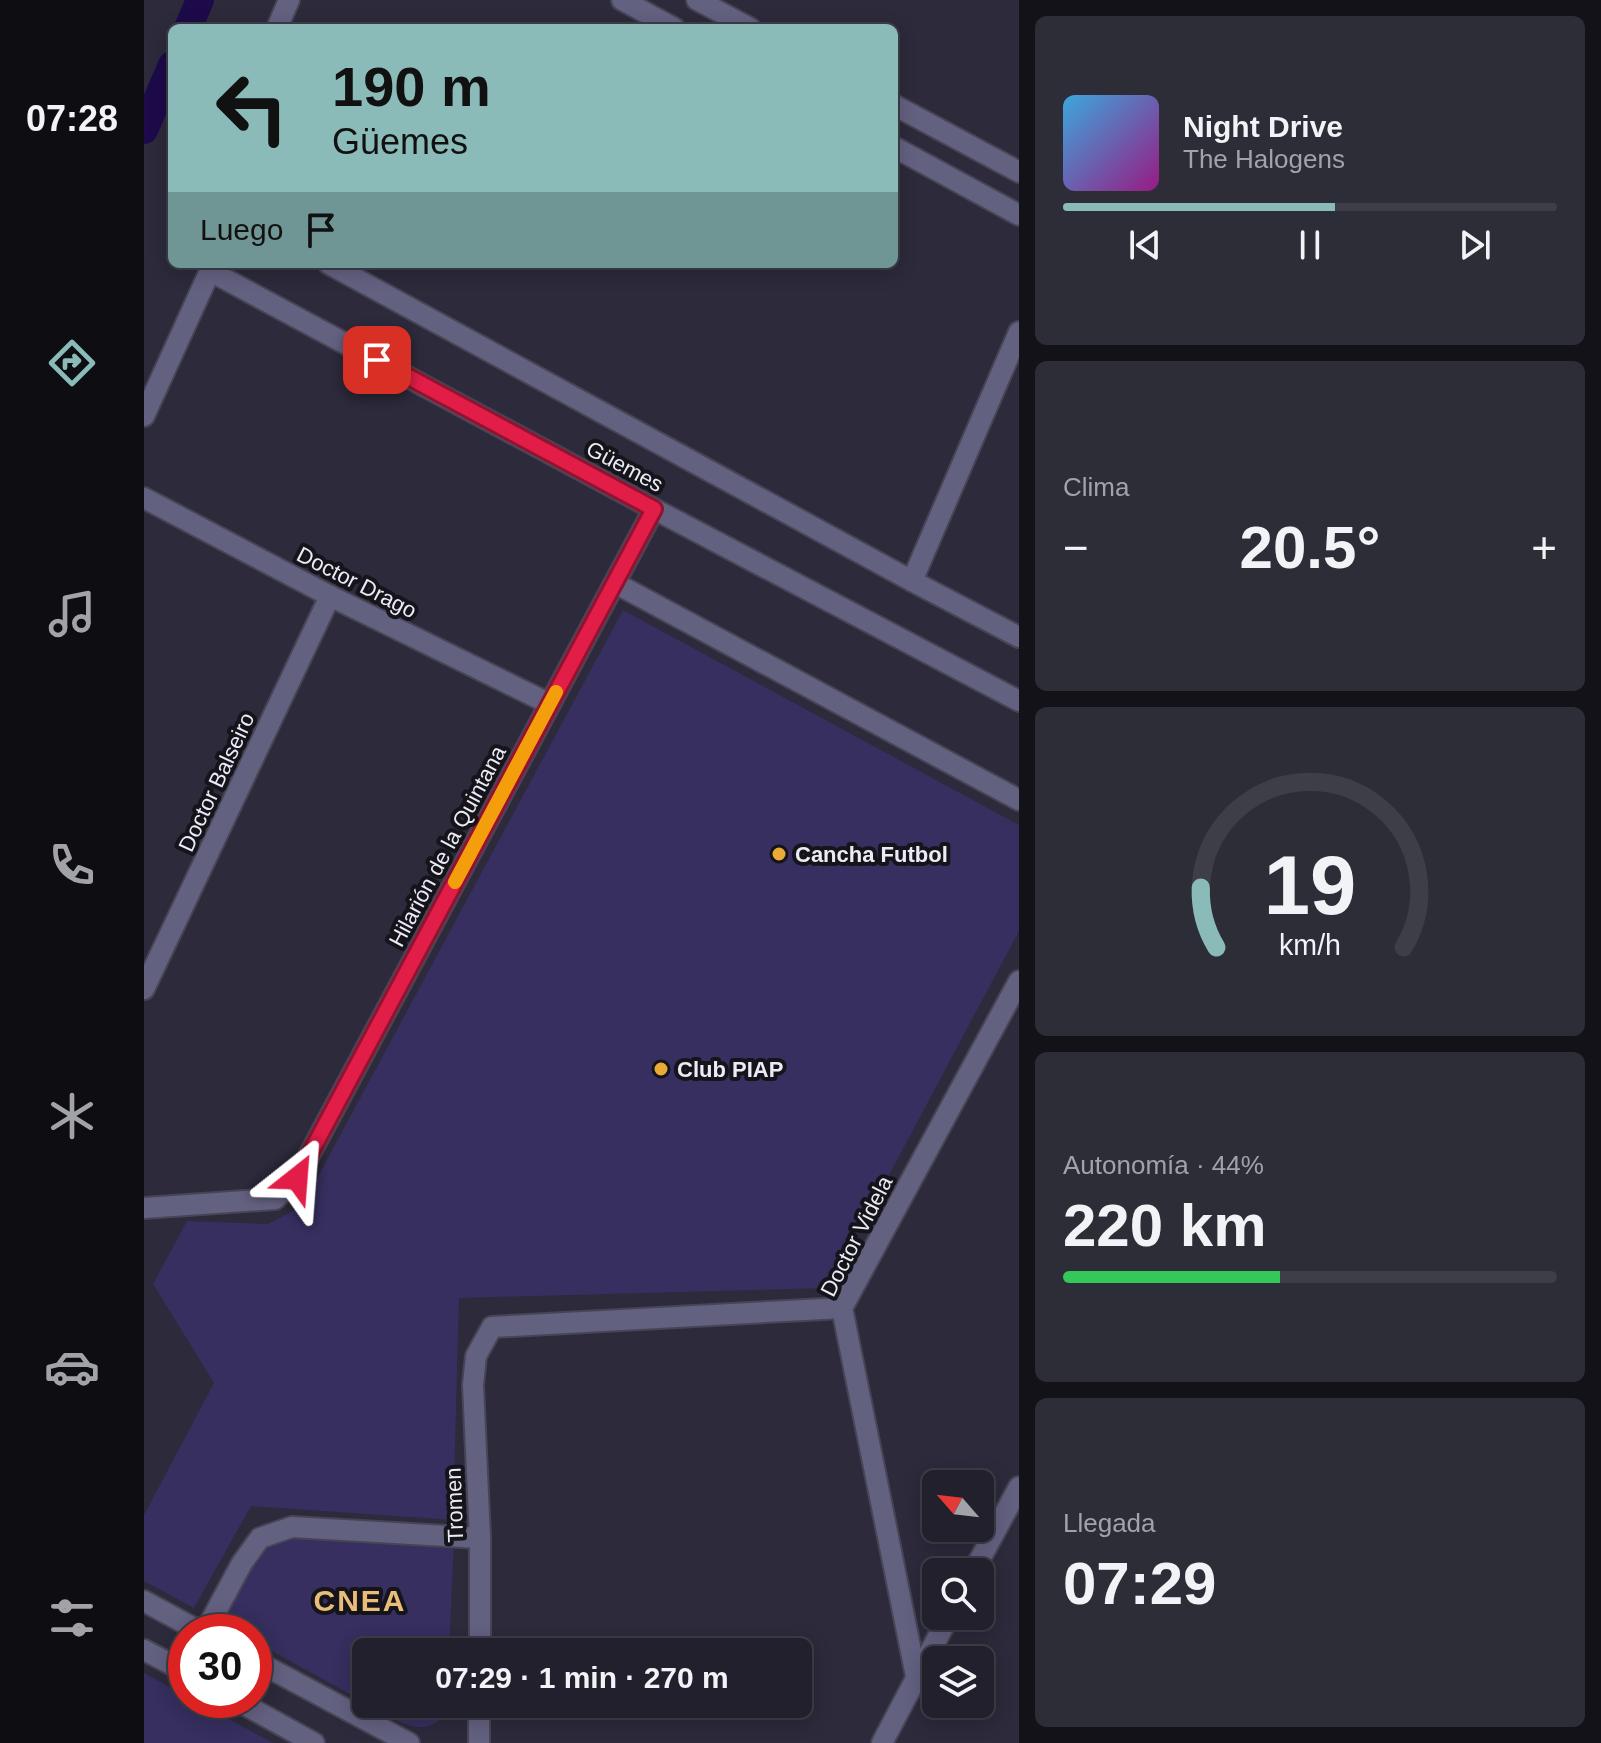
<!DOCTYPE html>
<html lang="es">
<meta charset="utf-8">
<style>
body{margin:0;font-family:Arial,sans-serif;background:#2d2d38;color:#f1f3f6;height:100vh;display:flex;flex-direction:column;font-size:30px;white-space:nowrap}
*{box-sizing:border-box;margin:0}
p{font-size:26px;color:#a2a3a9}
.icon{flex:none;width:44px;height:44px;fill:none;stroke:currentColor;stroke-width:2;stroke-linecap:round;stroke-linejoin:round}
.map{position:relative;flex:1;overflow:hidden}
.panel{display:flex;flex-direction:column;gap:16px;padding:16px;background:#121218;width:582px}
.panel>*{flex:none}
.top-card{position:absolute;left:24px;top:24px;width:730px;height:244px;border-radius:12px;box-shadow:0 4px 20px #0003,0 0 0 2px #3e3e48;background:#8bbbb9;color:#111;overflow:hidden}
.needle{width:52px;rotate:298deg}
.controls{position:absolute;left:778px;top:1470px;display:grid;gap:16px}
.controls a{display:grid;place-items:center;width:72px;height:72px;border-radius:12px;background:#21202c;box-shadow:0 4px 20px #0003,0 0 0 2px #3e3e48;font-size:40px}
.speed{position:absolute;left:24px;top:1614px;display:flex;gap:16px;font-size:40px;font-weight:700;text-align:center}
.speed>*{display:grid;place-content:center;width:104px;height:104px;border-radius:50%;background:#21202c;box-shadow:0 4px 20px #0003,0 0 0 2px #3e3e48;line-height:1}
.speed .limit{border:12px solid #d22;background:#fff;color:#111}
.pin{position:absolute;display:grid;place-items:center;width:68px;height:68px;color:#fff;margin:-34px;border-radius:16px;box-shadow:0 4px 12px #0006}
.me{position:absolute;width:88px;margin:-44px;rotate:28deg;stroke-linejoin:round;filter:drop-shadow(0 0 6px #0008)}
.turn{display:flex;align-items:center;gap:28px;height:168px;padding:0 32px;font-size:36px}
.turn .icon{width:104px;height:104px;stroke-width:2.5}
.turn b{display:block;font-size:56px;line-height:68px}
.then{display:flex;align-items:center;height:76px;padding:0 32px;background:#0003;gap:16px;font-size:30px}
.big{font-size:60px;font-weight:800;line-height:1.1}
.panel .card{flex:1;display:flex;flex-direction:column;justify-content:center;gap:12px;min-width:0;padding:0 28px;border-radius:12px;background:#2d2d38}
.panel .dial{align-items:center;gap:0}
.dial svg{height:208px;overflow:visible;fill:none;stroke:#3e3e48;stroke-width:7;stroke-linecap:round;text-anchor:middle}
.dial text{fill:#f1f3f6;stroke:none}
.song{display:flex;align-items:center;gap:24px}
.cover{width:96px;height:96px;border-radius:12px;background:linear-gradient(135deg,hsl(200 70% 55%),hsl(310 70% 35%))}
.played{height:8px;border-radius:4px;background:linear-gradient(90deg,#8bbbb9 55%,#3e3e48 55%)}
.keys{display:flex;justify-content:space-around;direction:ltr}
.heat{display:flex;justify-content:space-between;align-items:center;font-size:44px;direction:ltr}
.charge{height:12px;border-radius:6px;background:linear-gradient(90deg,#34c759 44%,#3e3e48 0)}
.trip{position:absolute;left:208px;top:1638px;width:460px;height:80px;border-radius:12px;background:#21202c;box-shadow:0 4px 20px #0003,0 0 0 2px #3e3e48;font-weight:800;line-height:80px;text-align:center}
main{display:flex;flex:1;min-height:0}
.dock{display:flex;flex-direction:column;width:144px;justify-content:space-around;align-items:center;background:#0d0d12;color:#a2a3a9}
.dock .icon{width:56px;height:56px}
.dock .on{color:#8bbbb9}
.dock b{font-size:36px;color:#f1f3f6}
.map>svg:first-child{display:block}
.green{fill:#362f5f}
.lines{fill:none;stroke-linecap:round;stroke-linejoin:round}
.canal{stroke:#1d0a4a;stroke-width:28}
.minor-casing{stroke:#474555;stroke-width:24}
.minor{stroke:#636180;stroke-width:20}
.route-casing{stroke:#92132f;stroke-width:20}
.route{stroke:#e11d48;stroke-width:14}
.slow{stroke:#f59e0b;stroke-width:14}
.poi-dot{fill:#e9aa38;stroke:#15141b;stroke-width:3}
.labels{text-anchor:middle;stroke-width:8;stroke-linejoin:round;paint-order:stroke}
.street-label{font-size:22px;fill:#ebebf6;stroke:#15141b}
.poi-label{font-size:22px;font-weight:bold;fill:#ebebf6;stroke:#15141b;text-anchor:start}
.district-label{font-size:30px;font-weight:bold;letter-spacing:2px;fill:#e9bd79;stroke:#15141b}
</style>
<main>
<nav class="dock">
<b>07:28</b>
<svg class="icon on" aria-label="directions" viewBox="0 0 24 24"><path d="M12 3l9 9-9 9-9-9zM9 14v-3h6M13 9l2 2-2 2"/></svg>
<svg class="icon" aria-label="music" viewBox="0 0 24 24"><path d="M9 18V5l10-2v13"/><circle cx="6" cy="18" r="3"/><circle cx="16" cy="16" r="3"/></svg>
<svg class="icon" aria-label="phone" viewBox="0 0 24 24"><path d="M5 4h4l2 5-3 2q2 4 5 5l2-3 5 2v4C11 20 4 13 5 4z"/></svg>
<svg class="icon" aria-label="climate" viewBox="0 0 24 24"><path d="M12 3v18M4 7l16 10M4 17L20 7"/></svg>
<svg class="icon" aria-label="car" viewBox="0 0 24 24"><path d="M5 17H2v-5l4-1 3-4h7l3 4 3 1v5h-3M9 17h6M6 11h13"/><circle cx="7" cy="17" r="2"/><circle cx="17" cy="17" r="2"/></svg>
<svg class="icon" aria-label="filters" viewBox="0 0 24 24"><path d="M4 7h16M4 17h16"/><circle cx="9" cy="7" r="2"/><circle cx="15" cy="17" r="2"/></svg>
</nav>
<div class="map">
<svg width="875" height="1743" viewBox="0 0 875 1743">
<rect width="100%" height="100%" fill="#2c2a3b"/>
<g class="green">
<path d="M479 610 875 825V931L685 1288 315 1298 309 1520 107 1506 50 1608 0 1581V1515L70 1383 9 1284 43 1221 124 1224 158 1206Z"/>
<path d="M149 1534 310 1541 305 1652H222V1703L110 1641V1632H93L76 1622 116 1548Z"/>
<path d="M0 1673 42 1696V1700H49L129 1743H0Z"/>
<path d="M224 1704H303C302 1714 298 1720 289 1724 268 1735 243 1714 224 1704Z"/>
</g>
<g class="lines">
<g class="canal">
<path d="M44 28 56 0"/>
<path d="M0 130 28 65"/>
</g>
<defs>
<g id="minor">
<path d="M478 0 530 28"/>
<path d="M553 0 606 28"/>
<path d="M133 28 145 0"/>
<path d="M750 105 875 172"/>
<path d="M750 147 875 215"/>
<path d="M185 264 768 581 875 637"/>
<path d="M0 416 66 271 510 509 875 701"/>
<path d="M0 498 186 596 406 704"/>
<path d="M768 581 875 332"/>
<path d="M471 583 875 800"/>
<path d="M0 989 186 596"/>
<path d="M0 1208 131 1199 153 1178 510 509"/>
<path d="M829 1572 875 1487"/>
<path d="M0 1601 57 1632"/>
<path d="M61 1632 98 1563 116 1538 148 1527 336 1538"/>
<path d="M0 1650 42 1672"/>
<path d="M336 1652V1538L329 1385 332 1356 348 1327 698 1308"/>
<path d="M110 1660 265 1743"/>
<path d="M772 1676 698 1308 875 981"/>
<path d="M92 1700 170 1743"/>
<path d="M335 1743V1704"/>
<path d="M738 1743 805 1616"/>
</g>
</defs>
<use href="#minor" class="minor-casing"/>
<use href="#minor" class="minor"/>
</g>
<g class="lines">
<defs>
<path id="route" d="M153 1178 510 509 233 360"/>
</defs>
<use href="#route" class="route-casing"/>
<use href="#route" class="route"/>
<path class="slow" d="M311 882 412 692"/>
</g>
<g class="poi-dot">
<circle cx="635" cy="854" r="8"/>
<circle cx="517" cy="1069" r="8"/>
</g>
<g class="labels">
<g class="street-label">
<text transform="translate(481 466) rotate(28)" y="8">Güemes</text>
<text transform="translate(213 582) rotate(27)" y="8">Doctor Drago</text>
<text transform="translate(72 782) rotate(-65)" y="8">Doctor Balseiro</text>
<text transform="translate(303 846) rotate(-62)" y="8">Hilarión de la Quintana</text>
<text transform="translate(712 1236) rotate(-63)" y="8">Doctor Videla</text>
<text transform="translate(310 1505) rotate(-92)" y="8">Tromen</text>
</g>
<g class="poi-label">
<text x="651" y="862">Cancha Futbol</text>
<text x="533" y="1077">Club PIAP</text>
</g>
<g class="district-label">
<text x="216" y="1611">CNEA</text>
</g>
</g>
</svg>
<div class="controls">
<a><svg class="needle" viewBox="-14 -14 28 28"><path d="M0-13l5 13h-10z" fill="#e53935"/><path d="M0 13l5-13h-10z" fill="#a2a3a9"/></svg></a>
<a><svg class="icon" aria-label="search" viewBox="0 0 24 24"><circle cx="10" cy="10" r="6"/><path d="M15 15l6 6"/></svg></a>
<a><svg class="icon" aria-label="layers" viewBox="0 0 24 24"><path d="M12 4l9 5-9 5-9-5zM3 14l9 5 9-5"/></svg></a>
</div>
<div class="speed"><div class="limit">30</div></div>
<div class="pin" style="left:233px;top:360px;background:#d93025"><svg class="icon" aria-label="arrive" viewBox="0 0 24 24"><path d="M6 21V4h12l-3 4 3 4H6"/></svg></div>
<svg class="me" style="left:153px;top:1178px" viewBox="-20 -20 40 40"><path d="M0-17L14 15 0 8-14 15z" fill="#e11d48" stroke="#fff" stroke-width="4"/></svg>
<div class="trip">07:29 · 1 min · 270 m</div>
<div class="top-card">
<div class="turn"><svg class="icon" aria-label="left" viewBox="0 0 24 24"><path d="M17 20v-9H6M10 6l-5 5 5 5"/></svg><div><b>190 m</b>Güemes</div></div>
<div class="then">Luego<svg class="icon" aria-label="arrive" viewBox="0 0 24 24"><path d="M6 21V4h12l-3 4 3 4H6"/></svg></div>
</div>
</div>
<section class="panel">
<div class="card">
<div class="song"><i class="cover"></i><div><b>Night Drive</b><p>The Halogens</p></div></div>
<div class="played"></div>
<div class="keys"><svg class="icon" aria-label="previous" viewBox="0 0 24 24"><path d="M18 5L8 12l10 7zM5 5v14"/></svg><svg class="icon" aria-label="pause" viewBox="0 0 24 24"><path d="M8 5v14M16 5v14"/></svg><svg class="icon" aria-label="next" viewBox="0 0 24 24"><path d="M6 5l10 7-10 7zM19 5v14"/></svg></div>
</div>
<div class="card"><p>Clima</p>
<div class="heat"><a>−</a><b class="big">20.5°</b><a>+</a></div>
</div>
<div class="card dial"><svg viewBox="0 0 100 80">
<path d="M14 69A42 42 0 1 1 86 69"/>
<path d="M14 69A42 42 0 0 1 8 46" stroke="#8bbbb9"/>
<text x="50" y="56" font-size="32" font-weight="700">19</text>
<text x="50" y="72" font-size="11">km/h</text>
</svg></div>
<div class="card"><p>Autonomía · 44%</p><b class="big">220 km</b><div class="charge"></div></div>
<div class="card"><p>Llegada</p><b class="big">07:29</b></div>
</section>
</main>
